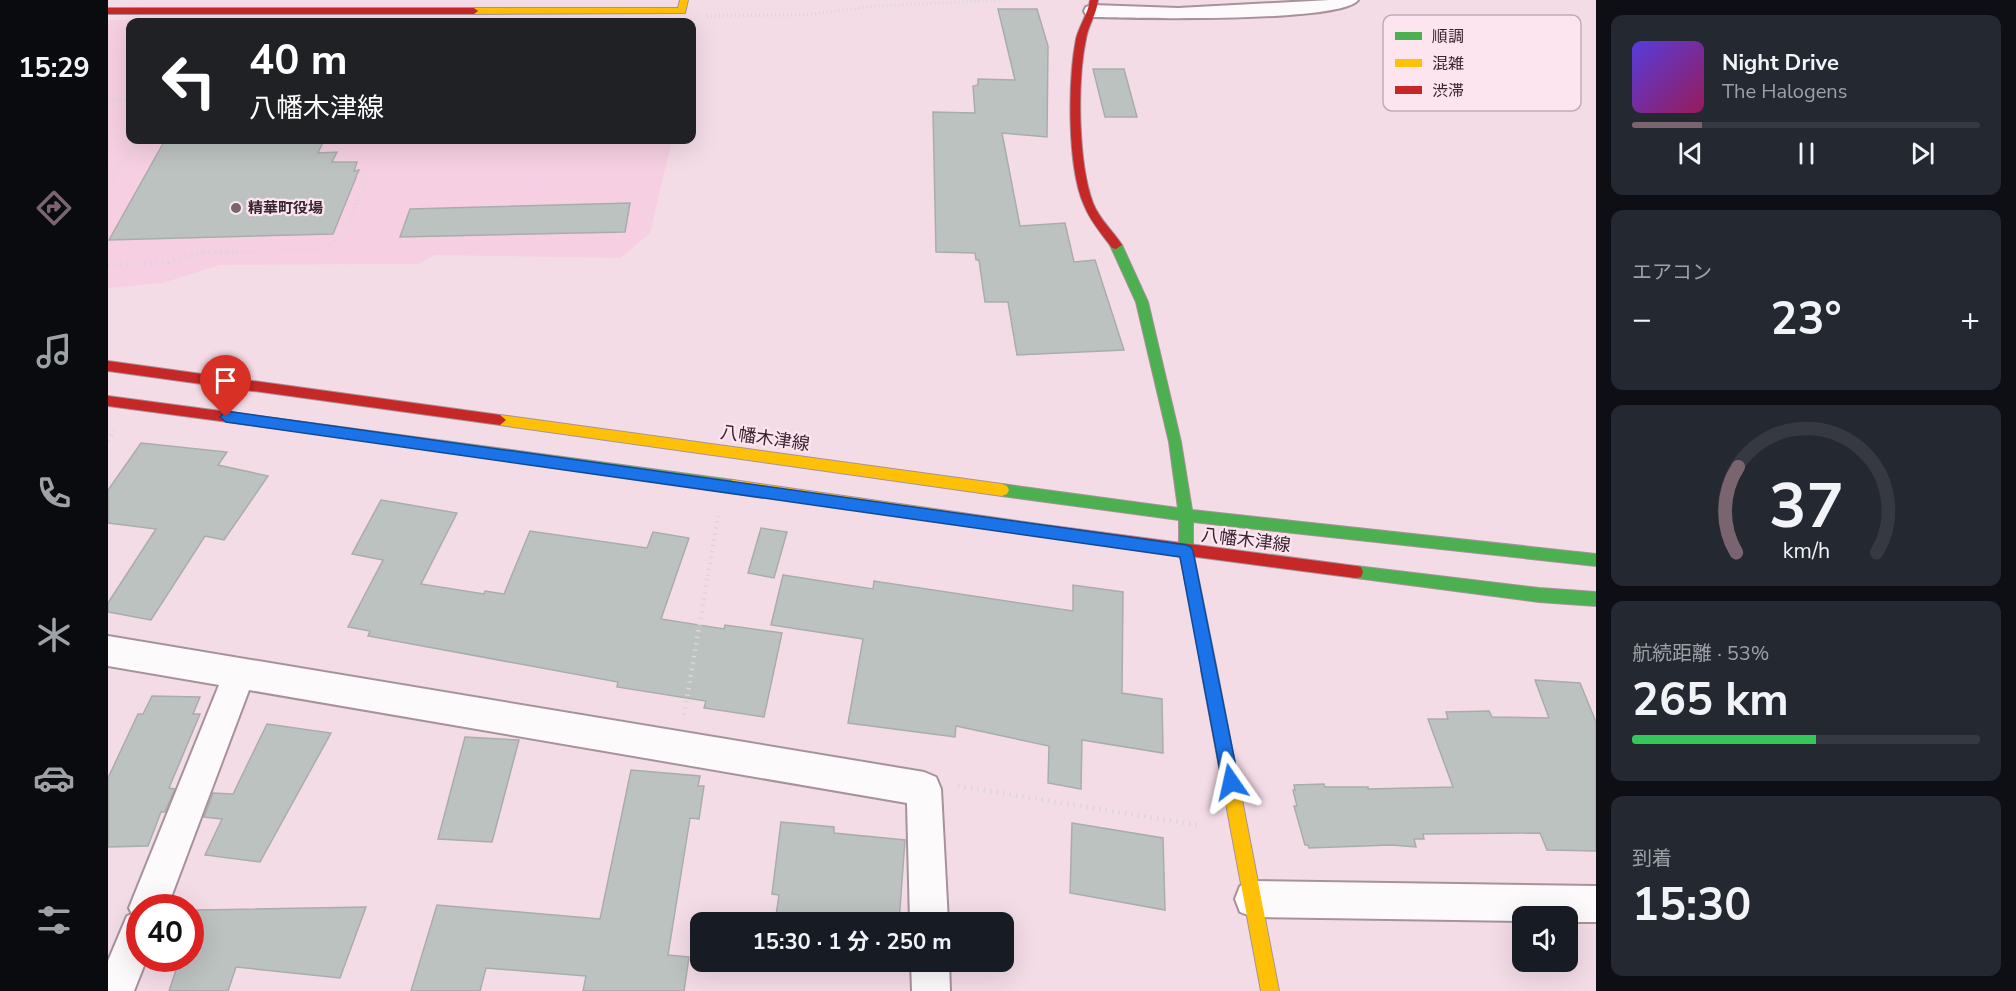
<!DOCTYPE html>
<html lang="ja">
<meta charset="utf-8">
<style>
body{margin:0;font-family:"Nunito Sans","Noto Sans JP",sans-serif;background:#242831;color:#f1f3f6;height:100vh;display:flex;flex-direction:column;font-size:22px;white-space:nowrap}
*{box-sizing:border-box;margin:0}
p{font-size:20px;color:#9ea1a6}
.icon{flex:none;width:33px;height:33px;fill:none;stroke:currentColor;stroke-width:2;stroke-linecap:round;stroke-linejoin:round}
.map{position:relative;flex:1;overflow:hidden}
.details{display:flex;flex-direction:column;gap:15px;padding:15px;background:#0d0f14;width:420px}
.details>*{flex:none}
.top-card{position:absolute;left:18px;top:18px;width:570px;height:126px;border-radius:12px;box-shadow:0 6px 24px #0002;background:#202124;color:#fff;overflow:hidden}
.controls{position:absolute;left:1404px;top:906px;display:grid;gap:12px}
.controls a{display:grid;place-items:center;width:66px;height:66px;border-radius:12px;background:#171b24;box-shadow:0 6px 24px #0002;font-size:30px}
.speed{position:absolute;left:18px;top:894px;display:flex;gap:12px;font-size:30px;font-weight:700;text-align:center}
.speed>*{display:grid;place-content:center;width:78px;height:78px;border-radius:50%;background:#171b24;box-shadow:0 6px 24px #0002;line-height:1}
.speed .limit{border:9px solid #d22;background:#fff;color:#111}
.pin{position:absolute;display:grid;place-items:center;width:51px;height:51px;color:#fff;margin:-62px -26px;border-radius:50% 50% 50% 0;rotate:-45deg;box-shadow:0 0 6px #0007}
.pin .icon{rotate:45deg}
.me{position:absolute;width:66px;margin:-33px;rotate:349deg;stroke-linejoin:round;filter:drop-shadow(0 0 4px #0008)}
.turn{display:flex;align-items:center;gap:21px;height:126px;padding:0 24px;font-size:27px}
.turn .icon{width:78px;height:78px;stroke-width:2.5}
.turn b{display:block;font-size:42px;line-height:51px}
.big{font-size:45px;font-weight:700;line-height:1.1}
.details .card{flex:1;display:flex;flex-direction:column;justify-content:center;gap:9px;min-width:0;padding:0 21px;border-radius:12px;background:#242831}
.details .dial{align-items:center;gap:0}
.dial svg{height:156px;overflow:visible;fill:none;stroke:#363941;stroke-width:7;stroke-linecap:round;text-anchor:middle}
.dial text{fill:#f1f3f6;stroke:none}
.song{display:flex;align-items:center;gap:18px}
.cover{width:72px;height:72px;border-radius:9px;background:linear-gradient(135deg,hsl(250 70% 55%),hsl(330 70% 35%))}
.played{height:6px;border-radius:3px;background:linear-gradient(90deg,#7a646f 20%,#363941 20%)}
.keys{display:flex;justify-content:space-around;direction:ltr}
.heat{display:flex;justify-content:space-between;align-items:center;font-size:33px;direction:ltr}
.charge{height:9px;border-radius:4px;background:linear-gradient(90deg,#34c759 53%,#363941 0)}
.trip{position:absolute;left:582px;top:912px;width:324px;height:60px;border-radius:12px;background:#171b24;box-shadow:0 6px 24px #0002;font-weight:700;line-height:60px;text-align:center}
main{display:flex;flex:1;min-height:0}
.tab-bar{display:flex;flex-direction:column;width:108px;justify-content:space-around;align-items:center;background:#090b0e;color:#9ea1a6}
.tab-bar .icon{width:42px;height:42px}
.tab-bar .on{color:#7a646f}
.tab-bar b{font-size:27px;color:#f1f3f6}
.map>svg:first-child{display:block}
.built{fill:#f6d0e2}
.building{fill:#bcc2c0;stroke:#aaacac;stroke-width:1.5}
.lines{fill:none;stroke-linecap:round;stroke-linejoin:round}
.street-casing{stroke:#a6929c;stroke-width:4}
.fast-casing{stroke:#a6929c;stroke-width:2}
.slow-casing{stroke:#a6929c;stroke-width:2}
.jam-casing{stroke:#a6929c;stroke-width:2}
.path-far2{stroke:#dcd5d9;stroke-width:3;stroke-dasharray:1 3;stroke-linecap:butt}
.path-far1{stroke:#dcd5d9;stroke-width:4;stroke-dasharray:1.5 4.5;stroke-linecap:butt}
.path{stroke:#dcd5d9;stroke-width:4.5;stroke-dasharray:1.5 5;stroke-linecap:butt}
.street{fill:#fdfafb;fill-rule:evenodd}
.fast{fill:#4caf50;fill-rule:evenodd}
.slow{fill:#ffc107;fill-rule:evenodd}
.jam{fill:#c62828;fill-rule:evenodd}
.route{fill:#1a73e8;stroke:#114b97;stroke-width:1.5}
.poi-dot{fill:#7a646f;stroke:#fde5f0;stroke-width:2}
.labels{text-anchor:middle;stroke-width:4.5;stroke-linejoin:round;paint-order:stroke}
.far-poi-label{font-size:15px;font-weight:bold;fill:#39242f;stroke:#fde5f0;text-anchor:start}
.street-label{font-size:18px;fill:#39242f;stroke:#fde5f0}
.key{fill:#fde5f0;stroke:#c2abb6;stroke-width:1.5}
.key-label{font-size:16px;fill:#39242f}
</style>
<main>
<nav class="tab-bar">
<b>15:29</b>
<svg class="icon on" aria-label="directions" viewBox="0 0 24 24"><path d="M12 3l9 9-9 9-9-9zM9 14v-3h6M13 9l2 2-2 2"/></svg>
<svg class="icon" aria-label="music" viewBox="0 0 24 24"><path d="M9 18V5l10-2v13"/><circle cx="6" cy="18" r="3"/><circle cx="16" cy="16" r="3"/></svg>
<svg class="icon" aria-label="phone" viewBox="0 0 24 24"><path d="M5 4h4l2 5-3 2q2 4 5 5l2-3 5 2v4C11 20 4 13 5 4z"/></svg>
<svg class="icon" aria-label="climate" viewBox="0 0 24 24"><path d="M12 3v18M4 7l16 10M4 17L20 7"/></svg>
<svg class="icon" aria-label="car" viewBox="0 0 24 24"><path d="M5 17H2v-5l4-1 3-4h7l3 4 3 1v5h-3M9 17h6M6 11h13"/><circle cx="7" cy="17" r="2"/><circle cx="17" cy="17" r="2"/></svg>
<svg class="icon" aria-label="filters" viewBox="0 0 24 24"><path d="M4 7h16M4 17h16"/><circle cx="9" cy="7" r="2"/><circle cx="15" cy="17" r="2"/></svg>
</nav>
<div class="map">
<svg width="1488" height="991" viewBox="0 0 1488 991">
<rect width="100%" height="100%" fill="#f4dce7"/>
<path class="built" d="M0 20 571 22H22V140H564L542 233 513 258 327 255 310 264 112 265 55 283 0 288Z"/>
<g class="building">
<path d="M890 9H929L940 46 939 137 894 133 912 226 957 223 966 262 987 260 1016 350 909 355 900 302H877L871 260H868L867 253 828 252 825 112 867 113 865 86 870 85V79L907 80Z"/>
<path d="M985 69H1016L1029 117H997Z"/>
<path d="M57 140H216L210 153 229 152 224 162H249L246 171 251 170 225 234 1 240Z"/>
<path d="M522 203 517 232 292 237 302 209Z"/>
<path d="M33 443 119 452 110 465 160 476 116 540 97 536 43 620 0 612V603L48 529 0 523V490Z"/>
<path d="M273 500 349 513 313 584 376 594 377 591 396 594 422 531 539 548 545 532 581 538 553 619 616 629 617 625 674 633 656 717 596 708 598 701 509 687 510 682 260 636 262 631 240 627 275 560 244 554Z"/>
<path d="M653 528 679 532 666 578 640 573Z"/>
<path d="M675 575 765 589 766 581 965 611V585L1015 592 1014 693 1054 699 1055 753 974 740 973 789 940 783 941 746 848 726 847 737 740 723 755 639 663 625Z"/>
<path d="M1427 680 1472 683 1488 722V851L1439 850 1432 833 1315 834 1316 839H1306L1308 847 1283 845 1201 848 1200 845H1197L1186 806H1189L1185 790H1187L1186 785 1216 784 1217 787H1260V789L1345 787 1320 719H1340L1338 712 1381 711 1384 717 1441 718Z"/>
<path d="M44 696 92 697 85 714H92L61 788 67 789 57 812H53L40 846 0 847V778L30 714H35Z"/>
<path d="M159 724 223 733 152 862 97 855 114 819 96 817 105 793 125 794Z"/>
<path d="M357 737 411 740 384 842 330 839Z"/>
<path d="M523 770 592 776 590 786H596L591 819 582 818 560 955 581 957 576 991H475L478 976 378 968 372 991H303L329 905 492 919Z"/>
<path d="M673 822 726 827V833L797 840 791 922H667L671 895 664 894Z"/>
<path d="M964 823 1055 838 1057 910 962 893Z"/>
<path d="M258 907 232 978 128 967 120 991H61L72 958H82V929L89 910Z"/>
</g>
<g class="lines">
<defs>
<g id="street">
<path d="M1222 0H1250C1234 23 1022 18 985 17L978 15 976 11 978 7 985 5 1070 8Z"/>
<path d="M0 636 816 772 828 777 833 789 840 922H802L799 803 141 690 59 908H32V958H39L26 991H0V961L19 916 24 914 21 908 111 685 0 666Z"/>
<path d="M1145 881 1488 886V922H1460V916H1414V921L1145 917 1132 912 1127 899 1132 886Z"/>
<path d="M803 962H841L842 991H804Z"/>
</g>
<g id="fast">
<path d="M1008 241 1014 245 1040 302 1073 442 1084 510 1488 554V566L1085 522V551L1109 670 1106 675 1101 677 1096 675 1071 551V520L894 496 889 494 887 490 889 486 894 484 1070 508 1061 442 1028 302 1002 245Z"/>
<path d="M218 425 625 480 630 482 632 486 630 490 625 492 218 435 212 430Z"/>
<path d="M1248 566 1431 588 1488 592V606L1431 602 1248 578 1243 577 1241 572 1243 567Z"/>
</g>
<g id="slow">
<path d="M572 0H580L577 13 366 14 362 11 366 8H570Z"/>
<path d="M392 415 894 484 899 486 901 490 899 494 894 496 392 425 386 420Z"/>
<path d="M625 480 938 525 943 527 945 531 943 535 938 537 625 492 620 490 618 486 620 482Z"/>
<path d="M1101 663 1106 665 1109 670 1171 991H1153L1093 670 1096 665Z"/>
</g>
<g id="jam">
<path d="M982 0H990C989 14 980 25 978 39 969 81 970 163 985 203 991 219 1005 231 1014 245L1008 249 1004 248C994 234 982 221 976 205 959 167 960 80 968 39 971 26 980 14 982 0Z"/>
<path d="M0 8H366L370 11 366 14H0Z"/>
<path d="M0 361 392 415 398 420 392 425 0 371Z"/>
<path d="M0 396 218 425 224 430 218 435 0 406Z"/>
<path d="M938 525 1248 566 1253 567 1255 572 1253 577 1248 578 938 537 933 535 931 531 933 527Z"/>
</g>
</defs>
<use href="#street" class="street-casing"/>
<use href="#fast" class="fast-casing"/>
<use href="#slow" class="slow-casing"/>
<use href="#jam" class="jam-casing"/>
<g class="path-far2">
<path d="M599 16 696 15 768 6 897 0"/>
<path d="M0 101 22 100"/>
<path d="M0 170 16 161 25 147H32"/>
<path d="M0 187 16 162"/>
<path d="M93 253 212 249 231 240 237 233 258 180 256 177 249 176"/>
</g>
<g class="path-far1">
<path d="M0 265 57 263 95 252 125 251"/>
<path d="M0 441 6 430"/>
<path d="M600 576 610 516"/>
</g>
<g class="path">
<path d="M576 715 600 575"/>
<path d="M850 786 1089 825"/>
</g>
<use href="#street" class="street"/>
<use href="#fast" class="fast"/>
<use href="#slow" class="slow"/>
<use href="#jam" class="jam"/>
</g>
<path class="route" d="M118 411 1078 545 1083 547 1085 551 1131 782 1128 788 1123 790 1117 788 1114 782 1072 557 118 422 112 417Z"/>
<circle class="poi-dot" cx="128" cy="208" r="6"/>
<g class="labels">
<g class="far-poi-label">
<text x="140" y="213">精華町役場</text>
</g>
<g class="street-label">
<text transform="translate(657 438) rotate(8)" y="6">八幡木津線</text>
<text transform="translate(1138 540) rotate(7)" y="6">八幡木津線</text>
</g>
</g>
<rect x="1275" y="15" width="198" height="96" rx="9" class="key"/>
<rect x="1287" y="32" width="27" height="8" fill="#4caf50"/>
<rect x="1287" y="59" width="27" height="8" fill="#ffc107"/>
<rect x="1287" y="86" width="27" height="8" fill="#c62828"/>
<g class="key-label">
<text x="1324" y="42">順調</text>
<text x="1324" y="69">混雑</text>
<text x="1324" y="96">渋滞</text>
</g>
</svg>
<div class="controls">
<a><svg class="icon" aria-label="sound" viewBox="0 0 24 24"><path d="M4 9h4l5-4v14l-5-4H4zM17 9q2 3 0 6"/></svg></a>
</div>
<div class="speed"><div class="limit">40</div></div>
<div class="pin" style="left:118px;top:417px;background:#d93025"><svg class="icon" aria-label="arrive" viewBox="0 0 24 24"><path d="M6 21V4h12l-3 4 3 4H6"/></svg></div>
<svg class="me" style="left:1123px;top:782px" viewBox="-20 -20 40 40"><path d="M0-17L14 15 0 8-14 15z" fill="#1a73e8" stroke="#fff" stroke-width="4"/></svg>
<div class="trip">15:30 · 1 分 · 250 m</div>
<div class="top-card">
<div class="turn"><svg class="icon" aria-label="left" viewBox="0 0 24 24"><path d="M17 20v-9H6M10 6l-5 5 5 5"/></svg><div><b>40 m</b>八幡木津線</div></div>
</div>
</div>
<section class="details">
<div class="card">
<div class="song"><i class="cover"></i><div><b>Night Drive</b><p>The Halogens</p></div></div>
<div class="played"></div>
<div class="keys"><svg class="icon" aria-label="previous" viewBox="0 0 24 24"><path d="M18 5L8 12l10 7zM5 5v14"/></svg><svg class="icon" aria-label="pause" viewBox="0 0 24 24"><path d="M8 5v14M16 5v14"/></svg><svg class="icon" aria-label="next" viewBox="0 0 24 24"><path d="M6 5l10 7-10 7zM19 5v14"/></svg></div>
</div>
<div class="card"><p>エアコン</p>
<div class="heat"><a>−</a><b class="big">23°</b><a>+</a></div>
</div>
<div class="card dial"><svg viewBox="0 0 100 80">
<path d="M14 69A42 42 0 1 1 86 69"/>
<path d="M14 69A42 42 0 0 1 15 25" stroke="#7a646f"/>
<text x="50" y="56" font-size="32" font-weight="700">37</text>
<text x="50" y="72" font-size="11">km/h</text>
</svg></div>
<div class="card"><p>航続距離 · 53%</p><b class="big">265 km</b><div class="charge"></div></div>
<div class="card"><p>到着</p><b class="big">15:30</b></div>
</section>
</main>
